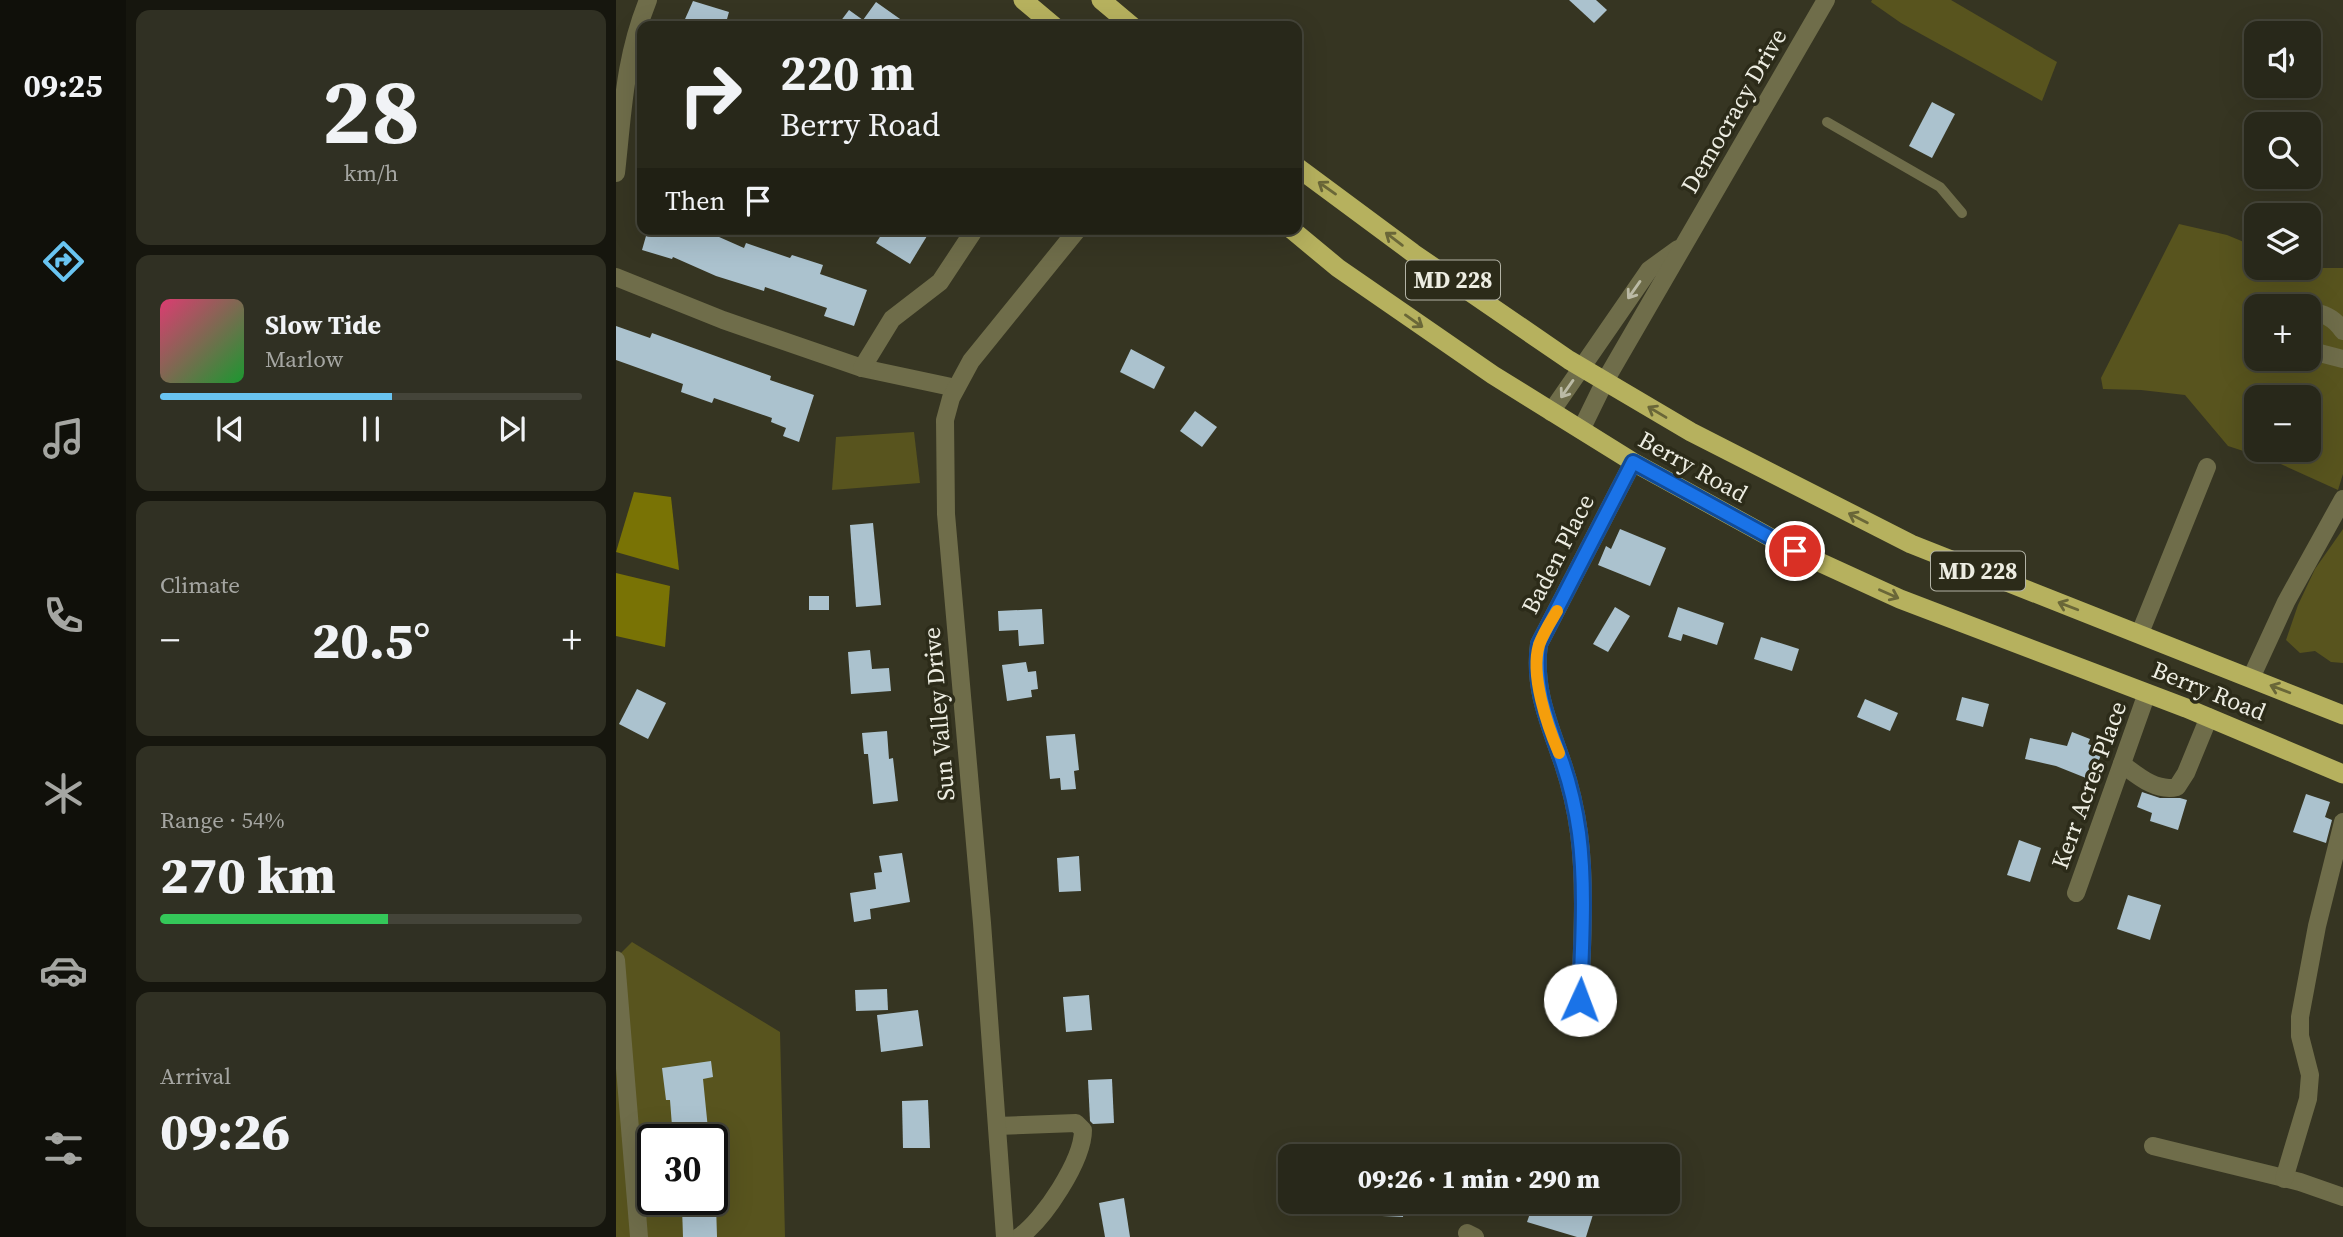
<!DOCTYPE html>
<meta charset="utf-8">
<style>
body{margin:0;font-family:"Source Serif 4",serif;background:#303023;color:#f1f3f6;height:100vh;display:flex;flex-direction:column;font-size:26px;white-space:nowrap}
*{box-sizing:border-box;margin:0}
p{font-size:23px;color:#a5a6a2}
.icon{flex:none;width:38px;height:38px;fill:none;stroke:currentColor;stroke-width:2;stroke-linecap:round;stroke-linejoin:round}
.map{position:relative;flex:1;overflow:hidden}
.panel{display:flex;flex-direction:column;gap:10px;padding:10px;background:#16160e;width:490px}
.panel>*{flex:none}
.top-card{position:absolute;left:21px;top:21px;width:665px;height:214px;border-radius:14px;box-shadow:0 7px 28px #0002,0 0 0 2px #444439;background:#28281a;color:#f1f3f6;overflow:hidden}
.fabs{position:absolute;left:1628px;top:21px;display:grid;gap:14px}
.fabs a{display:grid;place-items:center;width:77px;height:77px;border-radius:14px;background:#28281a;box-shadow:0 7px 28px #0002,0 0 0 2px #444439;font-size:35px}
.speed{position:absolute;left:21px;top:1124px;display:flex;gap:14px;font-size:35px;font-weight:700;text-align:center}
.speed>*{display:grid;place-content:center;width:91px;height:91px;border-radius:50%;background:#28281a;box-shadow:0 7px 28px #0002,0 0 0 2px #444439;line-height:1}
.speed .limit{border:4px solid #111;border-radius:10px;background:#fff;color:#111}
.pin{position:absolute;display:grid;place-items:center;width:60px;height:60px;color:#fff;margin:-30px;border:4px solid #fff;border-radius:50%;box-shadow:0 2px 7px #0007}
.me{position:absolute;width:77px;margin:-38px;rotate:2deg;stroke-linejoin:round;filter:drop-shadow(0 0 5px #0008)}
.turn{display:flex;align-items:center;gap:24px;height:147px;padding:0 28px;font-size:32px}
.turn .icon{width:91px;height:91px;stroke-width:2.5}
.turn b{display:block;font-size:49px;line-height:60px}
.then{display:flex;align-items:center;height:66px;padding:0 28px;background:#0003;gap:14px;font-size:26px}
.big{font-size:52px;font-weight:800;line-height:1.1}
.panel .widget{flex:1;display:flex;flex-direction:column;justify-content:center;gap:10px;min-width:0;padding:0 24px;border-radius:14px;background:#303023}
.panel .dial{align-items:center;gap:0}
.dial b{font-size:91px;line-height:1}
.song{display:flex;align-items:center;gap:21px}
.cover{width:84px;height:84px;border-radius:10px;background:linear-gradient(135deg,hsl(340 70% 55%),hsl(130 70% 35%))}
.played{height:7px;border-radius:4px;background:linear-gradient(90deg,#69c4f1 55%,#444439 55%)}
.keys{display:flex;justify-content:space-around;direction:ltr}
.heat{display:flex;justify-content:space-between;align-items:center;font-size:38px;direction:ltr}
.charge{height:10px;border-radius:5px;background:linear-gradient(90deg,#34c759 54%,#444439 0)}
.trip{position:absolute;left:662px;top:1144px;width:402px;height:70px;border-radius:14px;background:#28281a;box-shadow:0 7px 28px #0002,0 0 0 2px #444439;font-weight:800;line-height:70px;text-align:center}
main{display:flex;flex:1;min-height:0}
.menu{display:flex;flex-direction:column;width:126px;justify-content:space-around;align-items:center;background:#10100a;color:#a5a6a2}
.menu .icon{width:49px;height:49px}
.menu .active{color:#69c4f1}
.menu b{font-size:32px;color:#f1f3f6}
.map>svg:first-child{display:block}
.green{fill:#58541e;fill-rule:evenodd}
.water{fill:#797305}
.building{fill:#abc2ce}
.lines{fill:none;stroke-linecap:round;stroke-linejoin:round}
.service{stroke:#6f6d4a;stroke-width:10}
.minor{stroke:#6f6d4a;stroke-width:18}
.trunk{stroke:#b6b15e;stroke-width:19}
.oneway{stroke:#6a6738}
.oneway2{stroke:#bbbaa5}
.route-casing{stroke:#114b97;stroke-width:18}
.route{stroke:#1a73e8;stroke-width:12}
.slow{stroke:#f59e0b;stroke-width:12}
.labels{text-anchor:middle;stroke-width:7;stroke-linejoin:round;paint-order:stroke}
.shield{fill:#2c2b19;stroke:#b3b3a6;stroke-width:2}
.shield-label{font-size:23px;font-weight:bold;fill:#edede2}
.street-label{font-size:24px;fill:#edede2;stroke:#2c2b19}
</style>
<main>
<nav class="menu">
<b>09:25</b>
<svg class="icon active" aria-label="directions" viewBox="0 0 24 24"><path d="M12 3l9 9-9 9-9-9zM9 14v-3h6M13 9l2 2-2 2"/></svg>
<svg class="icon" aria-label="music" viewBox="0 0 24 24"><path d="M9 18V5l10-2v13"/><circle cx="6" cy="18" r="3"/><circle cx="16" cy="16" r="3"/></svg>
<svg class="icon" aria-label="phone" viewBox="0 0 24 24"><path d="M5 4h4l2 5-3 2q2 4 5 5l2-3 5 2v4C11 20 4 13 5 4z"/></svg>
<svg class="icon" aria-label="climate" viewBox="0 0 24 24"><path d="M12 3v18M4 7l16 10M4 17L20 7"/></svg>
<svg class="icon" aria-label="car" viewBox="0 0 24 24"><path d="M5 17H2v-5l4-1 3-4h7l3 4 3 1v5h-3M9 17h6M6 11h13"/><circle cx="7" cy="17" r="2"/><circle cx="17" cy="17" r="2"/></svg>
<svg class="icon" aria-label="filters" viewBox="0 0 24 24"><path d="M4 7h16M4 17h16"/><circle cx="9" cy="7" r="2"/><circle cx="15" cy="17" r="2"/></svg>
</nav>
<section class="panel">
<div class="widget dial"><b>28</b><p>km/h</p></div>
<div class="widget">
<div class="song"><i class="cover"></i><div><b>Slow Tide</b><p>Marlow</p></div></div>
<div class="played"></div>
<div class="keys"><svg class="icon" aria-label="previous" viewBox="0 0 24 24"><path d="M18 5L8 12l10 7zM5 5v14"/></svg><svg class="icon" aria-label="pause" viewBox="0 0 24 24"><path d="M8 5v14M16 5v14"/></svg><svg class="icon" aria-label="next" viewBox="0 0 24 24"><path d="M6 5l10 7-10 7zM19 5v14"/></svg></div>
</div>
<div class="widget"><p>Climate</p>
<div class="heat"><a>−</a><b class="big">20.5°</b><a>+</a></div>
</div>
<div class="widget"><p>Range · 54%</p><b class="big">270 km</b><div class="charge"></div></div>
<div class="widget"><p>Arrival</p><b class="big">09:26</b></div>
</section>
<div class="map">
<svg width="1727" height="1237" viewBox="0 0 1727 1237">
<rect width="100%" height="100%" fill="#363522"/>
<g class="green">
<path d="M1256 0H1335L1441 62 1426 101 1285 23 1255 2Z"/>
<path d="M1563 224 1611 235 1640 247V268H1727V474L1722 490 1658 461 1612 446 1569 395 1525 390 1487 389 1485 378ZM1640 306H1692V359H1640ZM1640 397H1692V450H1640Z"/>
<path d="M298 432 304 483 216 490 220 437Z"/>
<path d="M1727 529V663L1715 662 1699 651 1684 653 1670 640 1682 605 1699 569Z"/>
<path d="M16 942 164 1032 169 1237H0V958ZM37 1139H96V1199H37Z"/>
</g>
<g class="water">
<path d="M18 492 55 497 63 570 0 552Z"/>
<path d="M0 573 54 586 49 647 0 636Z"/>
</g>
<g class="building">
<path d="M953 0H980L991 10 978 23Z"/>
<path d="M77 1 113 12 109 26H66Z"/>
<path d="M260 2 294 26H221L233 10 247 20Z"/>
<path d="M1316 102 1339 114 1316 158 1293 146Z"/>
<path d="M32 229H85L128 248 130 243 174 258 176 255 207 265 204 274 251 290 238 326 208 316 211 308 149 287 148 291 100 276 57 257 56 259 26 250Z"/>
<path d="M269 229H300L311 236 294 264 260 243Z"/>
<path d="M0 326 34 338 36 333 155 376 154 380 198 395 183 442 167 436 170 428 155 422 156 418 98 398 96 403 65 392 67 384 0 360Z"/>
<path d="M515 349 549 367 538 389 504 372Z"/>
<path d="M579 411 601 427 586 447 564 431Z"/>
<path d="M257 523 265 605 240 607 234 525Z"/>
<path d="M1004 529 1050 548 1034 586 982 565 990 546 995 549Z"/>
<rect x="193" y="596" width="20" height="14"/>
<path d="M999 607 1014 616 992 652 977 644Z"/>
<path d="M1062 607 1108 623 1101 645 1067 634 1065 641 1052 637Z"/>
<path d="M426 609 428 644 403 646 402 630 383 631 382 611Z"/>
<path d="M1145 637 1183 649 1176 671 1138 659Z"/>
<path d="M254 650 256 669 273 668 275 691 235 694 232 652Z"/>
<path d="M410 662 412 672 420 671 422 689 415 690 416 697 391 701 386 665Z"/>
<path d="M21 689 50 703 32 739 3 724Z"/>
<path d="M1346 697 1373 704 1367 727 1340 720Z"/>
<path d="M1249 699 1282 713 1274 731 1241 717Z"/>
<path d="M271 731 273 759 277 758 282 801 257 804 252 754H248L246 733Z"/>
<path d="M1456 732 1474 739 1472 744 1487 750 1475 780 1440 766 1409 759 1414 738 1451 746Z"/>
<path d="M459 734 463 770 458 771 460 789 445 790 444 778 434 779 430 736Z"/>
<path d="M1526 792 1544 798H1564L1571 800 1562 830 1534 821 1536 813 1521 807Z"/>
<path d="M1690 794 1714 802 1709 817 1716 820 1710 843 1677 832Z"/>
<path d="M1403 840 1425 848 1414 882 1391 875Z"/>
<path d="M286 853 294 902 254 909 255 919 238 922 234 893 260 889 258 873 266 872 263 856Z"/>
<path d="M463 856 465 891 443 892 441 858Z"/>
<path d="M1512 895 1545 905 1534 940 1501 929Z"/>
<path d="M271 989 272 1010 240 1011 239 990Z"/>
<path d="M473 995 476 1030 450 1032 447 997Z"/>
<path d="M302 1010 307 1046 265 1052 261 1015Z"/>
<path d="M95 1061 97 1077 87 1079 93 1139H57L54 1100H50L46 1068Z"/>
<path d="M496 1079 498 1123 477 1124 474 1121 472 1080Z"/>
<path d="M312 1100 314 1148H287L286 1101Z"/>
<path d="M508 1198 514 1237H489L483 1203Z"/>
<path d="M745 1202H788L787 1217 745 1215Z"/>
<path d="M918 1202H971L980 1205 970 1237H961L911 1222Z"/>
<path d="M100 1205 101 1237H67L66 1207Z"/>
</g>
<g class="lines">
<path class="service" d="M1211 122 1324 187 1346 213"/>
<g class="minor">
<path d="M0 173C7 111 8 59 32 0"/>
<path d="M0 277 107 320 246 368 340 388"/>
<path d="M1692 312C1707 312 1719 319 1727 331"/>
<path d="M1692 350 1727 359"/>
<path d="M246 368 276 319 324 282 359 229"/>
<path d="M935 412 1033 270 1062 249"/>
<path d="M965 430 989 381 1210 0"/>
<path d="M1524 633 1591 467"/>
<path d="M1635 678 1670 602 1727 499"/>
<path d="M1506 764C1522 776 1540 792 1561 787L1570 773 1593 717"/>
<path d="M1460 893 1531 693"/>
<path d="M0 960 23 1237"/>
<path d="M964 1000C966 945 970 887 963 833 960 811 954 785 947 764 933 723 917 689 923 644L1017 462"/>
<path d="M381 1126 460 1123 467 1130C467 1160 428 1220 403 1237"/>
<path d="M1537 1146 1684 1182 1727 1197"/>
<path d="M1668 1179 1692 1099 1694 1075 1684 1036V1017L1701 926 1727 822"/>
<path d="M851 1233 859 1237"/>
<path d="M389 1237 366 923 330 514 329 420 335 398 355 361 462 229"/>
</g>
<g class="trunk">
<path d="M407 0 438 26"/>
<path d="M485 0 516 26"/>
<path d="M681 167 797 253 953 360 1075 432 1295 544 1727 715"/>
<path d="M675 229 722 268 877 375 1017 462 1179 551 1284 599 1570 708 1727 774"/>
</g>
</g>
<defs><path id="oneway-shaft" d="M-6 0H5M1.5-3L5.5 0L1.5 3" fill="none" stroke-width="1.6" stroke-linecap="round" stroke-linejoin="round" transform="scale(1.75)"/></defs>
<g class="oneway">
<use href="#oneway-shaft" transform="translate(711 188) rotate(-145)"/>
<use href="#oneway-shaft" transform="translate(778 239) rotate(-143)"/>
<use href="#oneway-shaft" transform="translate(798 321) rotate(35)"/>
<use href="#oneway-shaft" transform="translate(1041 412) rotate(-149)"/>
<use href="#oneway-shaft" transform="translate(1242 518) rotate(-153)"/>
<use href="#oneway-shaft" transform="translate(1273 594) rotate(24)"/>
<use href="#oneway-shaft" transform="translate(1452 606) rotate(-159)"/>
<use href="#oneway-shaft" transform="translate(1664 689) rotate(-159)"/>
</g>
<g class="oneway2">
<use href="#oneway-shaft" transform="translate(1018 290) rotate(125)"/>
<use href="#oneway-shaft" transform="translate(951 389) rotate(125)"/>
</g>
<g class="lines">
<defs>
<path id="route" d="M964 1000C966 945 970 887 963 833 960 811 954 785 947 764 933 723 917 689 923 644L1017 462 1179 551"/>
</defs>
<use href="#route" class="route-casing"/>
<use href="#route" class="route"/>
<path class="slow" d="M941 611C935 621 927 633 923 645 914 675 931 725 943 753"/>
</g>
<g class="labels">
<g class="shield">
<rect x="790" y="260.5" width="94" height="39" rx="5"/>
<rect x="1315" y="551.5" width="94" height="39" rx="5"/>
</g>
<g class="shield-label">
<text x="837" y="288">MD 228</text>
<text x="1362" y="579">MD 228</text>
</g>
<g class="street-label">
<text transform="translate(1118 111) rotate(-60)" y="8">Democracy Drive</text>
<text transform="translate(1077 467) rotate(29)" y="8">Berry Road</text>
<text transform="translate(942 554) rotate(-63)" y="8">Baden Place</text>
<text transform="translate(1593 691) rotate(22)" y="8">Berry Road</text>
<text transform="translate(323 714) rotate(-95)" y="8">Sun Valley Drive</text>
<text transform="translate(1473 785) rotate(-70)" y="8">Kerr Acres Place</text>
</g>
</g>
</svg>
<div class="fabs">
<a><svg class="icon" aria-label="sound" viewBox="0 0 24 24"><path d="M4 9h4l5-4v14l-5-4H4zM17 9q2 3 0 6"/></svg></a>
<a><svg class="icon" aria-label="search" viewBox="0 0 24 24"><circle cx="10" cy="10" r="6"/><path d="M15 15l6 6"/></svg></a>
<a><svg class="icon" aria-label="layers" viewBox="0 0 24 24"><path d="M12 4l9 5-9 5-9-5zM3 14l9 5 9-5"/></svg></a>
<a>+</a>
<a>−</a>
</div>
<div class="speed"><div class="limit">30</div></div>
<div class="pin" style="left:1179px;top:551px;background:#d93025"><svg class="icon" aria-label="arrive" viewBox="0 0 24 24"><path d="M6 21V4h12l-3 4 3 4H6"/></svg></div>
<svg class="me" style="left:964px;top:1000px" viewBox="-20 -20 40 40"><circle r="19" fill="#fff"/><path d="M0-13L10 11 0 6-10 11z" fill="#1a73e8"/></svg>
<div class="trip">09:26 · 1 min · 290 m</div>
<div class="top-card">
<div class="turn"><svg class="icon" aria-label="right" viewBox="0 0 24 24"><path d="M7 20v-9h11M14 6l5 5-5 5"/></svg><div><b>220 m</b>Berry Road</div></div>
<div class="then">Then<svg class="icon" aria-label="arrive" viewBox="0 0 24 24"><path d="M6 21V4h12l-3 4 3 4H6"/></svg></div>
</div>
</div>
</main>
